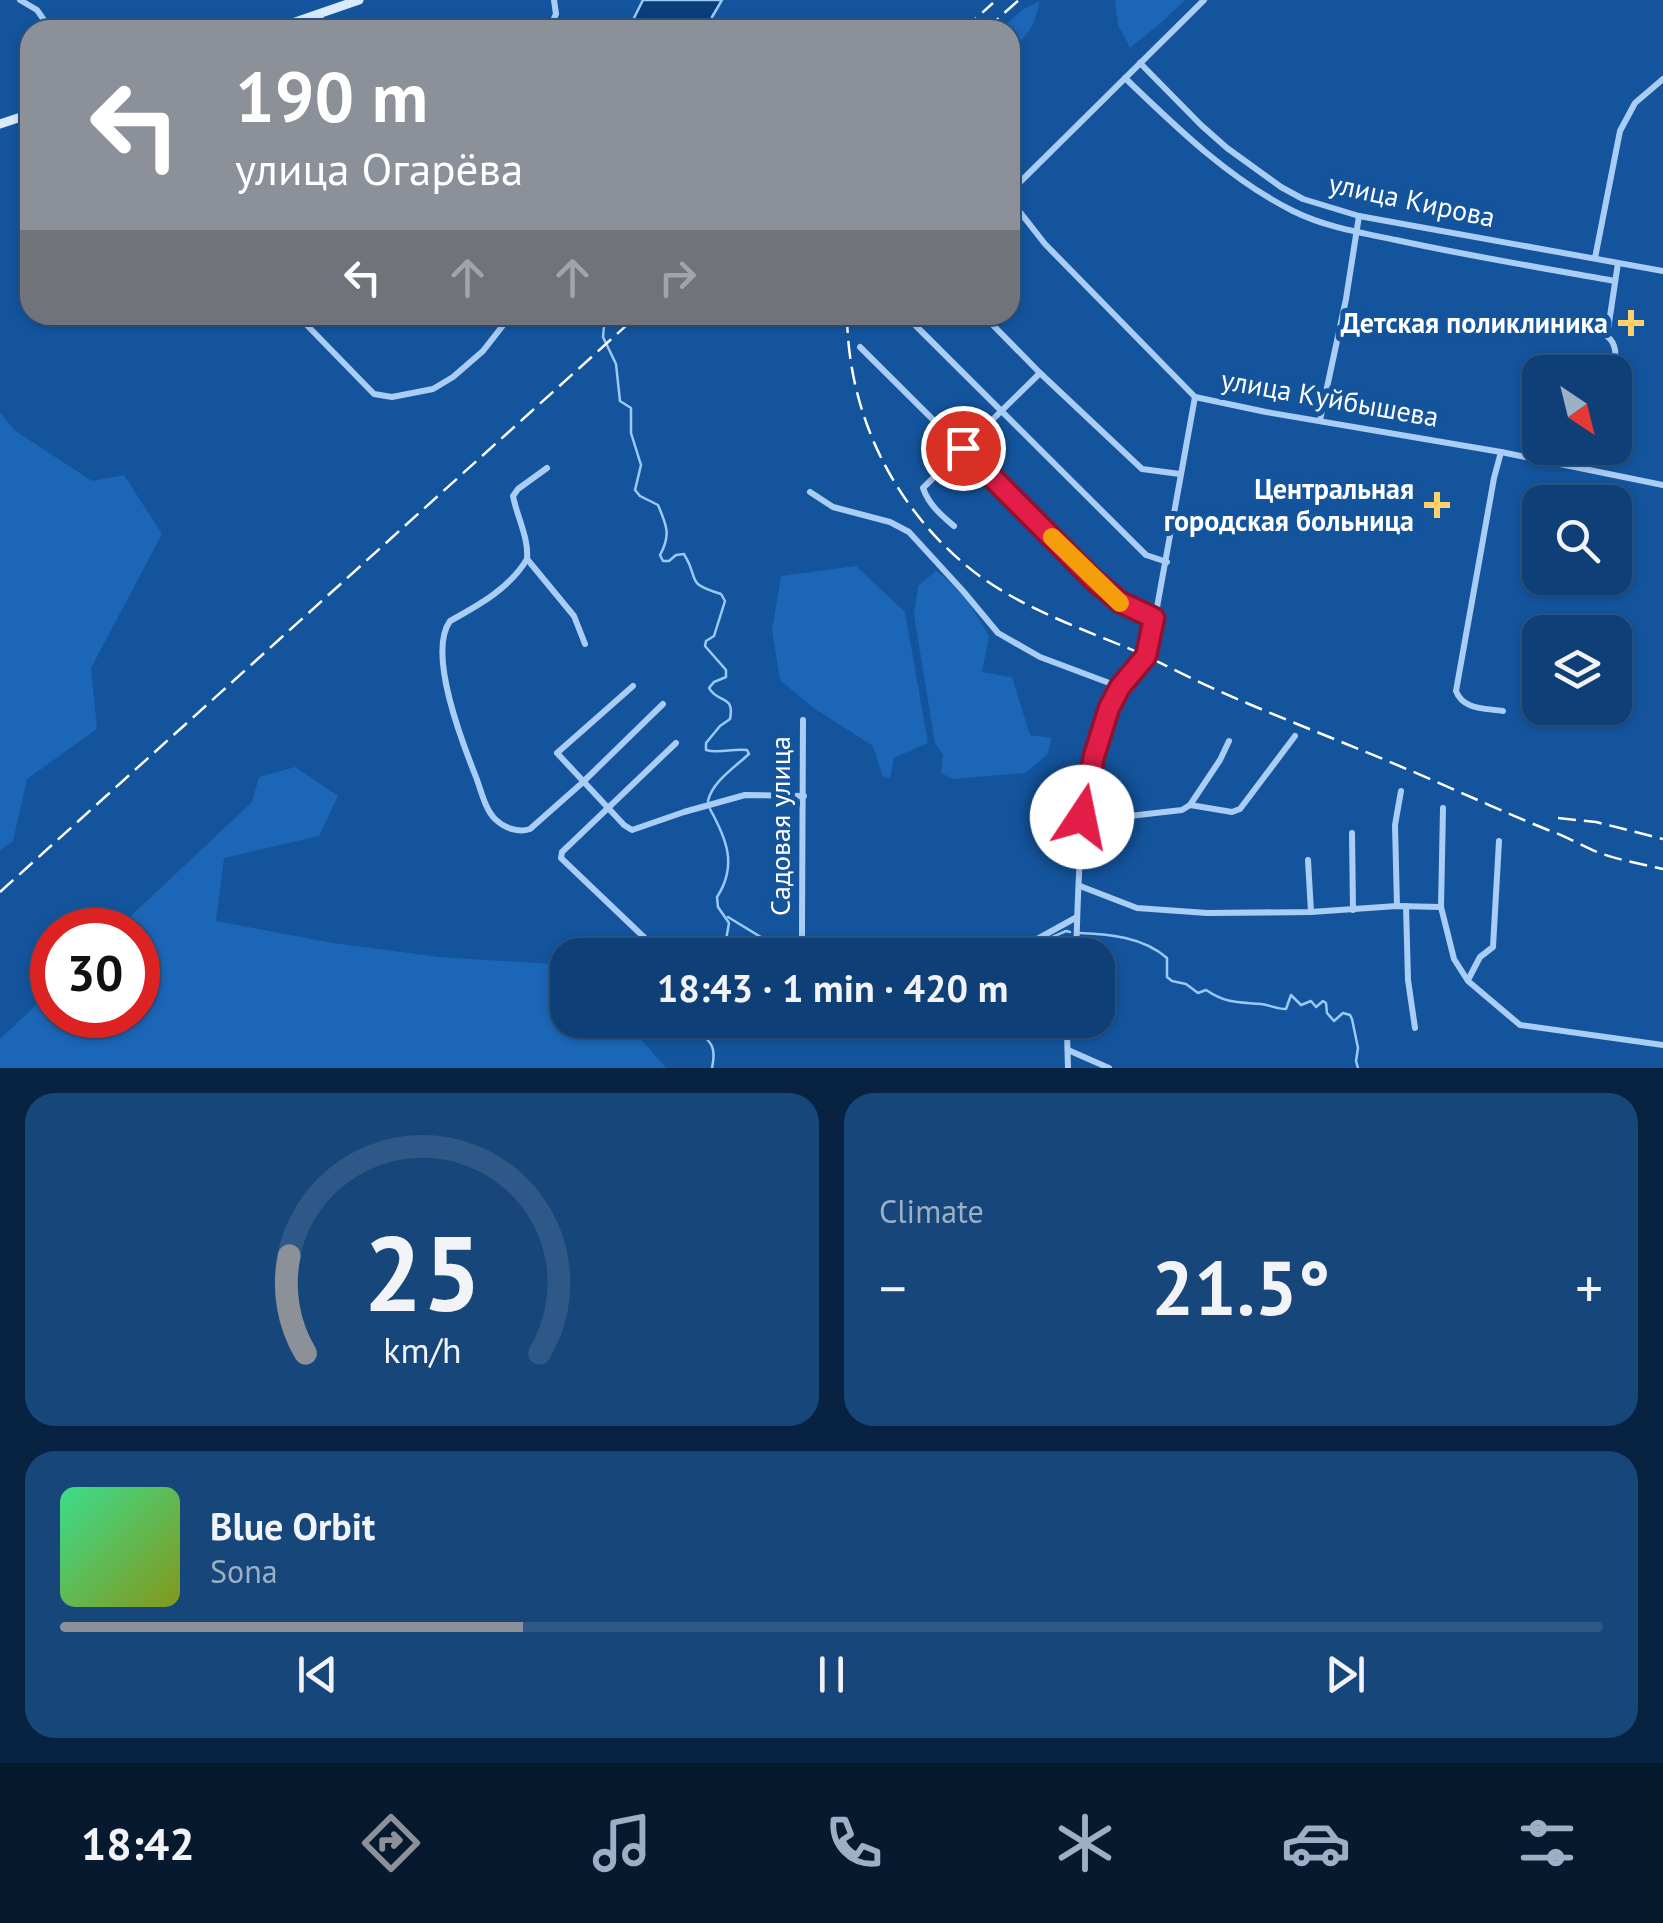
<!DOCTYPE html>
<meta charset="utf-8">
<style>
body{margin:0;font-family:"PT Sans",sans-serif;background:#17467b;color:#f1f3f6;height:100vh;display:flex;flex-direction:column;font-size:38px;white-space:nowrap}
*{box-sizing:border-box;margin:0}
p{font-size:32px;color:#9bafc5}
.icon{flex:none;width:55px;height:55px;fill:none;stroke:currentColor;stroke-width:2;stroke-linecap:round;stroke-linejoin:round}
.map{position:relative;height:1068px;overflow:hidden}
.drawer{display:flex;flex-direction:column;gap:25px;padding:25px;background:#082341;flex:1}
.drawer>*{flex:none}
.top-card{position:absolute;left:20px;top:20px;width:1000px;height:305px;border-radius:30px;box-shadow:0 2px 8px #0004,0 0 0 2px #2e5888;background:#8c9099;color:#fff;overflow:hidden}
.needle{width:65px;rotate:145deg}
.buttons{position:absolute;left:1522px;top:355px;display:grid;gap:20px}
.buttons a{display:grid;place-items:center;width:110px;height:110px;border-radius:20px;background:#0e3f76;box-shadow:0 2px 8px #0004,0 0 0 2px #2e5888;font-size:50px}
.speed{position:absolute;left:30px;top:908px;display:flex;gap:20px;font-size:50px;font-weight:700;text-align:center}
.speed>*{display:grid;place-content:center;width:130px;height:130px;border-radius:50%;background:#0e3f76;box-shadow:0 2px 8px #0004,0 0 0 2px #2e5888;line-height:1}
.speed .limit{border:15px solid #d22;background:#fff;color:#111}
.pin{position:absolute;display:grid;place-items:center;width:85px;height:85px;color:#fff;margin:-42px;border:5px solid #fff;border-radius:50%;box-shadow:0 2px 10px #0007}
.me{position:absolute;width:110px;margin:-55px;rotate:11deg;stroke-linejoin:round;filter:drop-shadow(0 0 8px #0008)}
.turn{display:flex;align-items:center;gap:35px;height:210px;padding:0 50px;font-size:45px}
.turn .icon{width:130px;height:130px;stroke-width:2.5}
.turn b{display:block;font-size:70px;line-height:85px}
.lanes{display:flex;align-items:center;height:95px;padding:0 50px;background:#0003;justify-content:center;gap:50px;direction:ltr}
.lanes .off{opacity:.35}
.big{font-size:75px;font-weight:700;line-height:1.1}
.drawer .card{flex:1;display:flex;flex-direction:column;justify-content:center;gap:15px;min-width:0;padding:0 35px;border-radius:30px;background:#17467b}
.drawer .dial{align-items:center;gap:0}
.dial svg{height:260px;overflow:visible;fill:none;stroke:#2e5888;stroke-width:7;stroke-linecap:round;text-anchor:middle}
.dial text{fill:#f1f3f6;stroke:none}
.song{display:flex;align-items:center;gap:30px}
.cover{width:120px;height:120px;border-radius:15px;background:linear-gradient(135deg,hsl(150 70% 55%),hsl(70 70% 35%))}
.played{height:10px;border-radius:5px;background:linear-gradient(90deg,#8c9099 30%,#2e5888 30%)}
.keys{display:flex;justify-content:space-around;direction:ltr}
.heat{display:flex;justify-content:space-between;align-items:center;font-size:55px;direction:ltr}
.drawer .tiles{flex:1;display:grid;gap:25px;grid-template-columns:1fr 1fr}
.card:last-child{grid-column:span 2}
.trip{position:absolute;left:550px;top:938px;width:565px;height:100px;border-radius:30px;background:#0e3f76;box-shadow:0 2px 8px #0004,0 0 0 2px #2e5888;font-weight:700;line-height:100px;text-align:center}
.tab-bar{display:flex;height:160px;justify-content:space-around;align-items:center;background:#06192f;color:#9bafc5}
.tab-bar .icon{width:70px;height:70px}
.tab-bar .selected{color:#8c9099}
.tab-bar b{font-size:45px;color:#f1f3f6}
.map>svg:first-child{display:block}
.green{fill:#1b66b7}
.water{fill:#0b3e79;stroke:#9bc9f7;stroke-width:2.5}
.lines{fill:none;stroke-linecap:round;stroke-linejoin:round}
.stream{stroke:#9bc9f7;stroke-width:2.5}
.minor{stroke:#a9cdf4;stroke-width:6}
.secondary{stroke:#d9eafd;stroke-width:9}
.rail{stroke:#fff;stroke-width:2.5;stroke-dasharray:18 8;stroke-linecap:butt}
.route-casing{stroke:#92132f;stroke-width:25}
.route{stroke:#e11d48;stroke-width:18}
.slow{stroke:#f59e0b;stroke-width:18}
.poi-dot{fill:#ffd06c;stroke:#13549d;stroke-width:4}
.labels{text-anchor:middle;stroke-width:10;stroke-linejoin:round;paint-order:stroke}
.street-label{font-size:28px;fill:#fff;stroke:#13549d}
.poi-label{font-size:28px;font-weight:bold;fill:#fff;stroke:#13549d;text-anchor:end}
</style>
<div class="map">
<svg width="1663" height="1068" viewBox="0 0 1663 1068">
<rect width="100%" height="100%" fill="#13549d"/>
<g class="green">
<path d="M1115 0H1185L1163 21 1130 48 1118 25Z"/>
<path d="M1040 1C1034 26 1030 34 1010 50V30H1000L1022 10Z"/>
<path d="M0 412 14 430 92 481 124 475 162 534 91 668 97 729 27 779 13 841 0 850Z"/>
<path d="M856 566 905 612 928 743 894 758 890 778 883 777 873 746 815 709 780 680 772 630 781 576Z"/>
<path d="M936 571C960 588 975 611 989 636L982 672 1012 677 1030 735 1052 738 1047 755 1025 773 953 779 941 773 943 755 935 743 914 615 918 586Z"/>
<path d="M295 767 338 796 319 836 224 858 216 921 333 943 439 957 567 965 568 1020H624L666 1068H0V1039L52 990V1015H138V930H116L252 802 259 777Z"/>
</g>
<path class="water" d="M643 0H722L712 17 710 30H628Z"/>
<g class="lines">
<g class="stream">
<path d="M617 315 604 326 603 337 616 364 620 401 631 408V433L641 465 635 490 640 496 658 505C667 526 671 535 660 555L663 561H669L676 555 684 554C701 581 683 582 721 594L725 601 714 636 706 641 705 646 726 670V677L714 682 709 688C718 704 735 694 730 719L720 726 706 743V750C719 754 733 748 747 750L749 754C735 767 712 782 708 801"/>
<path d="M728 917 790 955"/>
<path d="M1080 933C1109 934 1143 937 1167 958V977L1172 981 1186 984 1198 993 1206 990C1227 1004 1238 1002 1261 1004 1270 1005 1276 1009 1286 1009L1291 995 1301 1005 1311 1001 1316 1007 1323 1001 1326 1003 1327 1013 1334 1021 1343 1013 1350 1015 1352 1019 1358 1048 1356 1061 1358 1068"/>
<path d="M696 955 705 949H717L726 940 729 923 718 907 717 897C738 865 726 838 710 809"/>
<path d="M1012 955 1066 931 1070 932"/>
<path d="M692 1020C701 1042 719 1036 712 1068"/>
</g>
<g class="minor">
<path d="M20 0 37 10 51 30"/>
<path d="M1204 0 1014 188 1016 207 1045 244 1195 397 1266 412 1501 452 1663 485"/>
<path d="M320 13 323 30"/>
<path d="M549 30 556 14 554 0"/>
<path d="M1140 63 1201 125 1227 148 1281 187 1303 199 1359 216 1663 271"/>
<path d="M1125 78C1176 127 1229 179 1293 211 1325 227 1362 233 1396 240 1469 256 1542 268 1615 281"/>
<path d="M1595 258 1620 131 1635 103 1663 79"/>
<path d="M297 315 374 394 392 397 433 389 453 377 483 351 511 315"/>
<path d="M905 315 1146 555 1167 562"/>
<path d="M983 315 1040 373 1142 469 1180 474"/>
<path d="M860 347 1094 580 1120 602 1154 618"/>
<path d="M1613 372C1615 358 1619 346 1607 336L1618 263"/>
<path d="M1320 420 1346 299 1359 216"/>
<path d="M1501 452 1494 478 1456 691C1463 710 1485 708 1503 711"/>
<path d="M810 492 833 507 890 522 909 532 963 591 998 633 1040 657 1120 687"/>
<path d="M954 526C941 515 929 505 923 488L1040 373"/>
<path d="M527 559C510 588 479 605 450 621 427 653 462 742 476 777 481 790 485 809 495 819 504 828 518 833 530 829L582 783 663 704"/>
<path d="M527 559C529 538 517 517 513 496L518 489 547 468"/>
<path d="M527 559 574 616 585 644"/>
<path d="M633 686 557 753 624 825 632 830 684 812 745 795 804 796"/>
<path d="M803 720 802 926V940L810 954 920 951 981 954 1030 943 1077 917"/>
<path d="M1190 805 1232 812 1240 809 1295 736"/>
<path d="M1443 808 1441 907 1454 959 1468 981 1520 1025 1663 1045"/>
<path d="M1082 817 1094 820 1182 810 1190 805 1220 760 1229 741"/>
<path d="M1352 833 1353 910"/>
<path d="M1308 860 1311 912"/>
<path d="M1080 886 1137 908 1207 913 1311 912 1397 906 1441 907"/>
<path d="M1397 906 1395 825 1401 791"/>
<path d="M1406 906 1408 980 1415 1028"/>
<path d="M649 942 561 858 562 852 676 743"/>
<path d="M1076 955C1079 873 1078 788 1108 710 1118 686 1141 671 1150 646L1195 397"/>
<path d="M1468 980 1480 957 1493 947 1499 841"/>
<path d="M1068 1050 1109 1068"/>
<path d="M1068 1068 1067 1033 1070 1020"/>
</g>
<g class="secondary">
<path d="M272 30 359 0"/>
<path d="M0 124 30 114"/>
</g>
<g class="rail">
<path d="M963 30 993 3"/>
<path d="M985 30 1019 0"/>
<path d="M847 315C848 410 890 500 962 562 1014 607 1082 628 1144 655 1169 667 1194 680 1219 691 1282 719 1346 743 1409 770 1456 790 1501 811 1548 830 1565 836 1581 845 1597 852 1618 860 1641 864 1663 869"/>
<path d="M1558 818 1596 822 1663 839"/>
<path d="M0 892 638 315"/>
</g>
</g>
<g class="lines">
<defs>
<path id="route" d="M963 448 1094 580 1120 602 1154 618 1146 656 1120 687 1109 708 1094 756 1082 817"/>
</defs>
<use href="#route" class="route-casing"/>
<use href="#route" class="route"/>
<path class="slow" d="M1052 537 1120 603"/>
</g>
<g class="poi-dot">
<path d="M1626 308h10v10h10v10h-10v10h-10v-10h-10v-10h10z"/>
<path d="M1432 490h10v10h10v10h-10v10h-10v-10h-10v-10h10z"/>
</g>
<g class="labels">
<g class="street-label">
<text transform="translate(1412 200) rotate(12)" y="10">улица Кирова</text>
<text transform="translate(1330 398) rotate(10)" y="10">улица Куйбышева</text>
<text transform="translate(780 826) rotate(-90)" y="10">Садовая улица</text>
</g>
<g class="poi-label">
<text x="1608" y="333">Детская поликлиника</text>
<text x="1414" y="499">Центральная<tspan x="1414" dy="32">городская больница</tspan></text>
</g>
</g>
</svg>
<div class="buttons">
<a><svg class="needle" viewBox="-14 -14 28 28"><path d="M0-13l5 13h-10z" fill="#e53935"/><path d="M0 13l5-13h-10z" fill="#9bafc5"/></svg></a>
<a><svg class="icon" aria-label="search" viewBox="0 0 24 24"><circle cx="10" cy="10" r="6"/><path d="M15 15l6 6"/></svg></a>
<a><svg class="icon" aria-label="layers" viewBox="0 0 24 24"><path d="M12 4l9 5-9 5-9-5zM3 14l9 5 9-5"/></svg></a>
</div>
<div class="speed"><div class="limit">30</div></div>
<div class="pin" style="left:963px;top:448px;background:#d93025"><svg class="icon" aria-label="arrive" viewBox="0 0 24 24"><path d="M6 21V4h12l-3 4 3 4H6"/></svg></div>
<svg class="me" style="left:1082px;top:817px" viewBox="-20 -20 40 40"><circle r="19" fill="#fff"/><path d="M0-13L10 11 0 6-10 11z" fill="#e11d48"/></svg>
<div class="trip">18:43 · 1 min · 420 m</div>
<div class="top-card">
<div class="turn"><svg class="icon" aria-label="left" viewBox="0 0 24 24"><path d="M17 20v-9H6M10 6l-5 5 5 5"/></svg><div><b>190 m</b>улица Огарёва</div></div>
<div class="lanes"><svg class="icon" aria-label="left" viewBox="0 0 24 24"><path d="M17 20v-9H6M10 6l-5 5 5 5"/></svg><svg class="icon off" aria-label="ahead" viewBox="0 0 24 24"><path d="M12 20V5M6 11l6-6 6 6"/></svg><svg class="icon off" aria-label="ahead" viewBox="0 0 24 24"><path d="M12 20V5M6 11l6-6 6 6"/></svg><svg class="icon off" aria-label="right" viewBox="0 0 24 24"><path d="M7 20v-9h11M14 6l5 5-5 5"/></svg></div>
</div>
</div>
<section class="drawer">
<div class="tiles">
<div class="card dial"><svg viewBox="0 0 100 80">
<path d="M14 69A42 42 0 1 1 86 69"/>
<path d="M14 69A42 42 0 0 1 9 39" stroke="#8c9099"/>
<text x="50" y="56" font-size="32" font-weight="700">25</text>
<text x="50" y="72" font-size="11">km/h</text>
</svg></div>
<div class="card"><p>Climate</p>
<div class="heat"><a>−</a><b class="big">21.5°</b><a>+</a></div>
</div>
<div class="card">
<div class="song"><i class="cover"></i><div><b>Blue Orbit</b><p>Sona</p></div></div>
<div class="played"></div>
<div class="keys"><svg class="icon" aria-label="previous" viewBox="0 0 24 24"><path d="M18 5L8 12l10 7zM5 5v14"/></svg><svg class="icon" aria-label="pause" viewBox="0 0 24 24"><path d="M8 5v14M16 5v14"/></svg><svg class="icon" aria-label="next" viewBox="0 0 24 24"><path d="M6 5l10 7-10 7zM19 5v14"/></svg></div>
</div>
</div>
</section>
<nav class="tab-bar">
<b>18:42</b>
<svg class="icon selected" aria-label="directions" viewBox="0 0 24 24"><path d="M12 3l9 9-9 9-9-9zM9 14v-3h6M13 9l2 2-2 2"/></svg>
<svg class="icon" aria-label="music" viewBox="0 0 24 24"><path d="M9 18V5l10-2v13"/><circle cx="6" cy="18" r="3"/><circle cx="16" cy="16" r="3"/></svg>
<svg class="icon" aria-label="phone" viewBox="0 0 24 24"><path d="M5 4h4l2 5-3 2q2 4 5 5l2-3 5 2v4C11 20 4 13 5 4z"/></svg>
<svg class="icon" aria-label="climate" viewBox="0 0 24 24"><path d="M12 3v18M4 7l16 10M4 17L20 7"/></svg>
<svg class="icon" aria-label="car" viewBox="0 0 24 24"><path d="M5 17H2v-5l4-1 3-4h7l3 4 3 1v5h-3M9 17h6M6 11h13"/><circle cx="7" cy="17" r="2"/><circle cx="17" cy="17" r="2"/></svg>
<svg class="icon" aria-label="filters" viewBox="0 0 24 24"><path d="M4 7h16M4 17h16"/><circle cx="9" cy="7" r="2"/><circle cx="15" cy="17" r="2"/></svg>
</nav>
